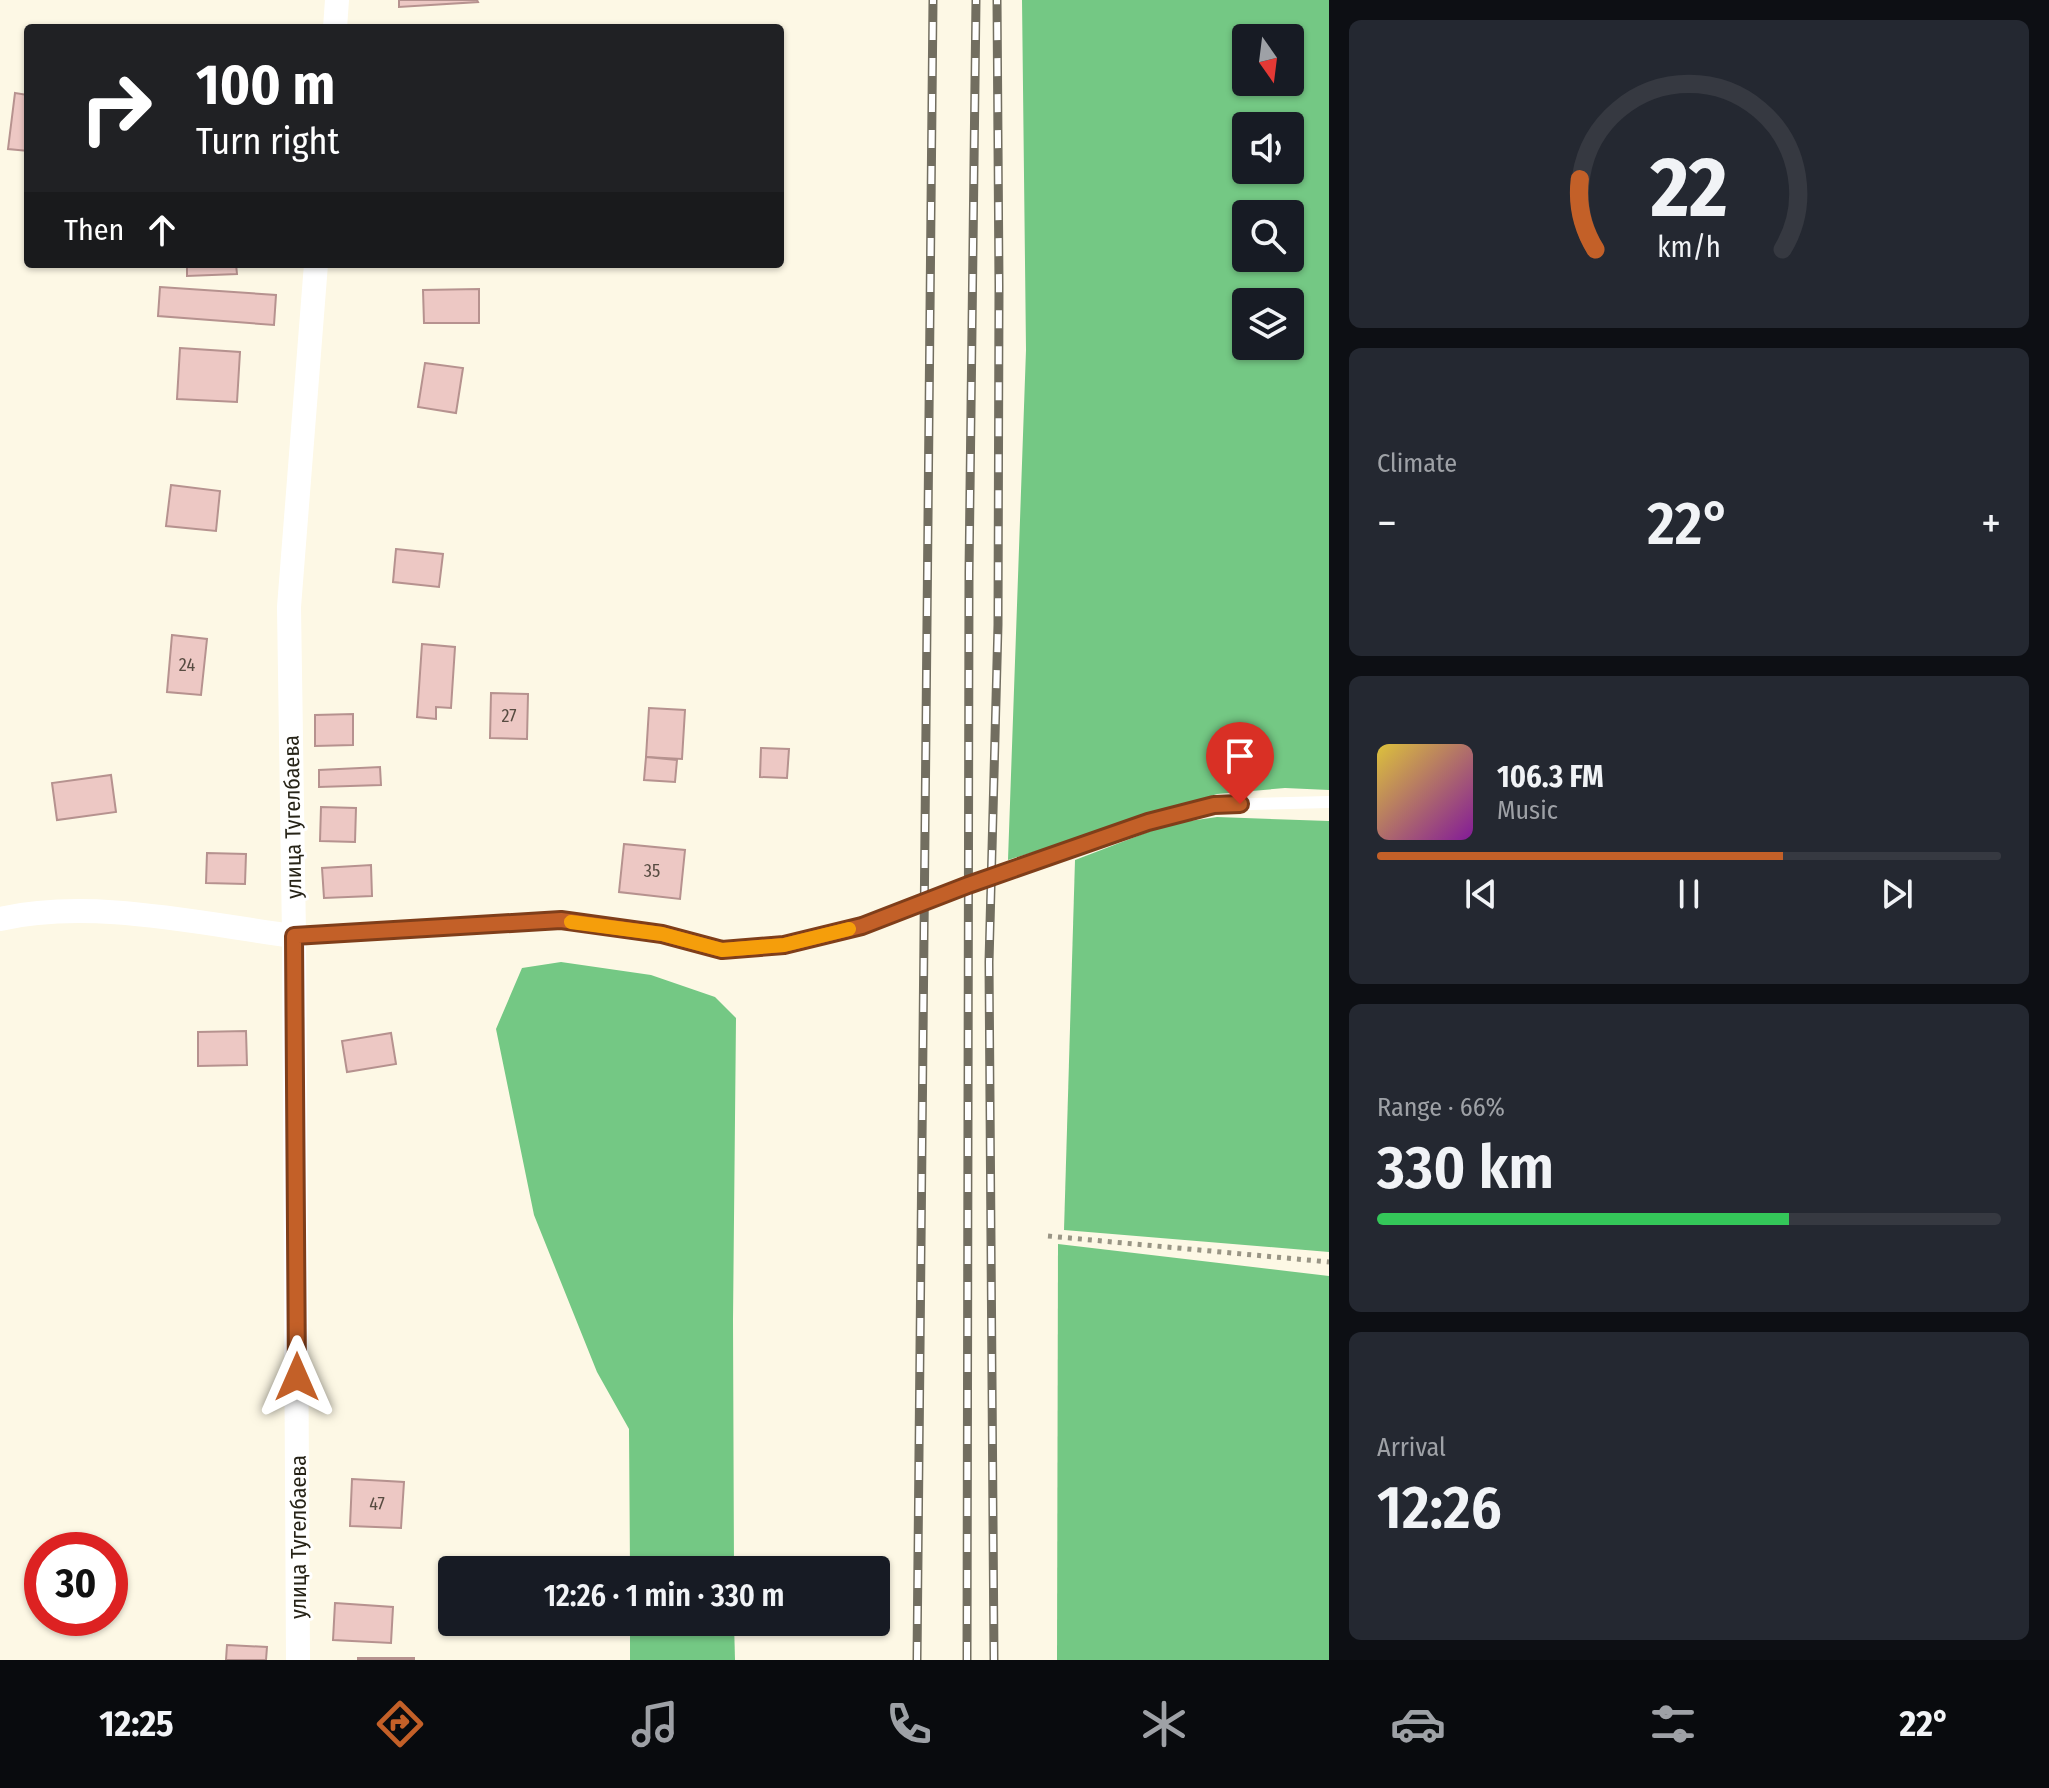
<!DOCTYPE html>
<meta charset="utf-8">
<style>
body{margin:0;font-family:"Fira Sans Condensed",sans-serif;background:#242831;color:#f1f3f6;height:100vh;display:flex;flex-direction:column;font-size:30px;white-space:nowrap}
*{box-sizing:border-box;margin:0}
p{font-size:26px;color:#9ea1a6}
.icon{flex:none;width:44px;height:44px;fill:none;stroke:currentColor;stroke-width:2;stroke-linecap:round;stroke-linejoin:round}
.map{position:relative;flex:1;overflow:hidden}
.details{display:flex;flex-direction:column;gap:20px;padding:20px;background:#0d0f14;width:720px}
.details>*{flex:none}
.top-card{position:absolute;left:24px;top:24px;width:760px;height:244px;border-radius:8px;box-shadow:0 2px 6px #0004;background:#202124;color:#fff;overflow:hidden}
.needle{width:52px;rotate:166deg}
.fabs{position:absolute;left:1232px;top:24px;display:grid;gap:16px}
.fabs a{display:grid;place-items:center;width:72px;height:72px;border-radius:8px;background:#171b24;box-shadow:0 2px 6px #0004;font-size:40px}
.speed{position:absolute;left:24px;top:1532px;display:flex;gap:16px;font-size:40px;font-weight:700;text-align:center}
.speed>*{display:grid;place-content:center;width:104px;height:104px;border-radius:50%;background:#171b24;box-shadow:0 2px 6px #0004;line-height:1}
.speed .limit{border:12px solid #d22;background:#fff;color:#111}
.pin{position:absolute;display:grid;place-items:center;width:68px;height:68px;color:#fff;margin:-82px -34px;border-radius:50% 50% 50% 0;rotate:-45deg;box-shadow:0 0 8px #0007}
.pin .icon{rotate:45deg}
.me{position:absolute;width:88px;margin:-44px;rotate:0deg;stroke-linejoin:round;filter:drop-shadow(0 0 6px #0008)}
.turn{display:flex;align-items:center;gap:28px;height:168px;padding:0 40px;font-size:36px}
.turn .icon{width:104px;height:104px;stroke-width:2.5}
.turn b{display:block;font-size:56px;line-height:68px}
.then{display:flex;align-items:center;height:76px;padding:0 40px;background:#0003;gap:16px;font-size:30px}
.big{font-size:60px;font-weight:600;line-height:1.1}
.details .widget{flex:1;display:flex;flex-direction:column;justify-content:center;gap:12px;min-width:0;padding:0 28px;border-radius:12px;background:#242831}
.details .dial{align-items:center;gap:0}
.dial svg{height:208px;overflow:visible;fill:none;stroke:#363941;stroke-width:7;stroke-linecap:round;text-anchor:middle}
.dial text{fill:#f1f3f6;stroke:none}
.song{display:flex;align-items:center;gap:24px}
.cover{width:96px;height:96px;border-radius:12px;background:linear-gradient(135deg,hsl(50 70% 55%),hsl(290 70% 35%))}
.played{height:8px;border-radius:4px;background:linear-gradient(90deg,#c36028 65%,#363941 65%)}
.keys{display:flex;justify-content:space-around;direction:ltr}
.heat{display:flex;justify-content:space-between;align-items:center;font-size:44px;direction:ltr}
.charge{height:12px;border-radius:6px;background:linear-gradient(90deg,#34c759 66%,#363941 0)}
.trip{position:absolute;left:438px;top:1556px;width:452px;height:80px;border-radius:8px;background:#171b24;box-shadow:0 2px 6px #0004;font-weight:600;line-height:80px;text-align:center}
.tab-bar{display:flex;height:128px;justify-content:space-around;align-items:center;background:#090b0e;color:#9ea1a6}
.tab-bar .icon{width:56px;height:56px}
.tab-bar .active{color:#c36028}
.tab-bar b{font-size:36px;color:#f1f3f6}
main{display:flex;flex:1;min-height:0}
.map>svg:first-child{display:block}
.forest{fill:#74c884;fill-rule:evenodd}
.building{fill:#edc8c4;stroke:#b6928f;stroke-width:2}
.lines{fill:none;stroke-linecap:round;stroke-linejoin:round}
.path{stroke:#999585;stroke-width:5;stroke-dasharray:4 6;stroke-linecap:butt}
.lane{stroke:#fff;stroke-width:12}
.street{stroke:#fff;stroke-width:24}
.rail-casing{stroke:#726e60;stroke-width:9}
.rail{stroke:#fff;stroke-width:6;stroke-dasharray:18;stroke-linecap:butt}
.route-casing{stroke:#7f3e1a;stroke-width:20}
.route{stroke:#c36028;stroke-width:14}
.slow{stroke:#f59e0b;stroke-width:14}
.labels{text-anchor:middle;stroke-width:6;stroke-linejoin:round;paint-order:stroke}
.number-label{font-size:18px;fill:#584c42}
.street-label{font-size:22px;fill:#262317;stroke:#fff}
</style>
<main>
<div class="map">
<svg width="1329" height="1660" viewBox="0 0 1329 1660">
<rect width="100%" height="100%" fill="#fdf8e5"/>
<g class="forest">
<path d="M1022 0H1329V790L1285 788 1217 794 1008 860 1026 350ZM1246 38H1290V82H1246ZM1246 126H1290V170H1246ZM1246 214H1290V258H1246ZM1246 302H1290V346H1246Z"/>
<path d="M1217 817 1329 821V1252L1064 1230 1075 860 1169 824Z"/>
<path d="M561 962 651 975 715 997 736 1018 733 1320 734 1570H630L629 1429 597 1372 534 1215 496 1029 522 968Z"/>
<path d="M1058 1244 1329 1276V1660H1057Z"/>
<path d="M630 1622H734L735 1660H630Z"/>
</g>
<g class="building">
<path d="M399 0H477L478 2 399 7Z"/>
<path d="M15 93 28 95V151L8 149Z"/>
<path d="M187 264H236L237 274 187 276Z"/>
<path d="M160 287 276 295 274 325 158 316Z"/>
<path d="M479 289V323H424L423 290Z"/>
<path d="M180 348 240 352 237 402 177 399Z"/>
<path d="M425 363 463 368 456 413 418 407Z"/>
<path d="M171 485 220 491 216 531 166 526Z"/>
<path d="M396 549 443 554 439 587 393 582Z"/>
<path d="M172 635 207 639 201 695 167 692Z"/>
<path d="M422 644 455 647 451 708 436 707V719L417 717Z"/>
<path d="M491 693 528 694 527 739 490 738Z"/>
<path d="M649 708 685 710 682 759 646 757Z"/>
<path d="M353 714V745L315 746V715Z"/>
<path d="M761 748 789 749 787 778 760 777Z"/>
<path d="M646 757 677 760 675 782 644 780Z"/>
<path d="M380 767 381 785 319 787V770Z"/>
<path d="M111 775 116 812 57 820 52 783Z"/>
<path d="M321 807 356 808 355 842 320 841Z"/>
<path d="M624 844 685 850 680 899 619 892Z"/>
<path d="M207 853 246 854 245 884 206 883Z"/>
<path d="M371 865 372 896 324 898 322 868Z"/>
<path d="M246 1031 247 1065 198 1066V1032Z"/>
<path d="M391 1033 396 1064 347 1072 342 1041Z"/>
<path d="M352 1479 404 1482 401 1528 350 1526Z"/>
<path d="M335 1603 393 1607 391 1643 333 1640Z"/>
<path d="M227 1645 267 1647 266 1660H226Z"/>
<rect x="358" y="1658" width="56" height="2"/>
</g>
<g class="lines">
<path class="path" d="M1048 1236 1329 1262"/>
<path class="lane" d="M294 936 561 920 662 934 722 950 784 945 862 926 968 885 1148 822 1214 805 1329 802"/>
<g class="street">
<path d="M335 28 337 0"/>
<path d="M0 919C92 898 201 924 294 936"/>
<path d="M298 1660 294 936 289 607 316 264"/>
</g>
<defs>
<g id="rail">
<path d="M917 1660 933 0"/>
<path d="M967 1660 969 573 976 0"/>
<path d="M994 1660 989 962 998 625 999 286 997 0"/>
</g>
</defs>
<use href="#rail" class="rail-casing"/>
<use href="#rail" class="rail"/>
</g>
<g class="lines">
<defs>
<path id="route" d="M297 1377 294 936 561 920 662 934 722 950 784 945 862 926 968 885 1148 822 1214 805 1240 804"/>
</defs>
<use href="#route" class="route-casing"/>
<use href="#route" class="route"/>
<path class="slow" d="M571 922 662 934 722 950 784 945 849 929"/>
</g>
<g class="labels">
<g class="number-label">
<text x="187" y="671">24</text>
<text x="509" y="722">27</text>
<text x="652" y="877">35</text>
<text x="377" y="1510">47</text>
</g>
<g class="street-label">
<text transform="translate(292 817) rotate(-91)" y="8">улица Тугелбаева</text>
<text transform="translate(298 1537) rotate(-90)" y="8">улица Тугелбаева</text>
</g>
</g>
</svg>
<div class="fabs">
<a><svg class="needle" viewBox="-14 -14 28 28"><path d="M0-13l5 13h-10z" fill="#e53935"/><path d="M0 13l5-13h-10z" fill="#9ea1a6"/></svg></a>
<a><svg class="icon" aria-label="sound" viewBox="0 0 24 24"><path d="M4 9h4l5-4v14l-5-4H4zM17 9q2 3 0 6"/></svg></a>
<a><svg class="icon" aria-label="search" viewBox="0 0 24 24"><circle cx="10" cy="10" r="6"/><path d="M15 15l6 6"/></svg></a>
<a><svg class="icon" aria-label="layers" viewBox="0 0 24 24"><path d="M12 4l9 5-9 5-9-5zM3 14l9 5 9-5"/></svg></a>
</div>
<div class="speed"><div class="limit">30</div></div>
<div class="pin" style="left:1240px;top:804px;background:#d93025"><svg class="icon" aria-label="arrive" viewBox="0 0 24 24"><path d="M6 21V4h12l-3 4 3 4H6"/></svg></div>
<svg class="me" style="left:297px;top:1377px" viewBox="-20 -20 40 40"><path d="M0-17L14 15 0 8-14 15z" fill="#c36028" stroke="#fff" stroke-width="4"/></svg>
<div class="trip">12:26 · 1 min · 330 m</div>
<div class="top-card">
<div class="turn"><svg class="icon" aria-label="right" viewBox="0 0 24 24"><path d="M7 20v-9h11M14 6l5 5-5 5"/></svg><div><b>100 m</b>Turn right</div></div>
<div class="then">Then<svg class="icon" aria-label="ahead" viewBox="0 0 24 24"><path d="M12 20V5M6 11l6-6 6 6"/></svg></div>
</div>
</div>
<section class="details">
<div class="widget dial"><svg viewBox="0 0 100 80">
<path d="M14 69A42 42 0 1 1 86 69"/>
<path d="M14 69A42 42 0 0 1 8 42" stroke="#c36028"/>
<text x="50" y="56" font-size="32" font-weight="700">22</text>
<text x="50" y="72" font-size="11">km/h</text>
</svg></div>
<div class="widget"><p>Climate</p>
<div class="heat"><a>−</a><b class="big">22°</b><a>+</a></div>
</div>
<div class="widget">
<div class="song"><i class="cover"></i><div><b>106.3 FM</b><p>Music</p></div></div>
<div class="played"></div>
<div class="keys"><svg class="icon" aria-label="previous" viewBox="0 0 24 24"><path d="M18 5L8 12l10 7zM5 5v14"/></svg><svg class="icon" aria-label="pause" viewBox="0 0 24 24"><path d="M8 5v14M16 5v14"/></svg><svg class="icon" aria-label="next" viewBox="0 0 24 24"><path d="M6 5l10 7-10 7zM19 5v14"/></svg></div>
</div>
<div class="widget"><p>Range · 66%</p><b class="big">330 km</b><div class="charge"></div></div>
<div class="widget"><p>Arrival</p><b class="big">12:26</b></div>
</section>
</main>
<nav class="tab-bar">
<b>12:25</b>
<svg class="icon active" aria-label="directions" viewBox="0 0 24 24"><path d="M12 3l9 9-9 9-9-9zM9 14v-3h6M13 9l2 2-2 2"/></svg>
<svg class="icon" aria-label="music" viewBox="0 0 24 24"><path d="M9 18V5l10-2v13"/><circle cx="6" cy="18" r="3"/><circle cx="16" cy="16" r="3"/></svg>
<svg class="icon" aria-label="phone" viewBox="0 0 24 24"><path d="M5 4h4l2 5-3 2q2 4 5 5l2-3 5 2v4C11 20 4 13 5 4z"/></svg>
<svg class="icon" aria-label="climate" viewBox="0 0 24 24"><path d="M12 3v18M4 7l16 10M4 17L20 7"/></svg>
<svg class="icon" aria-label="car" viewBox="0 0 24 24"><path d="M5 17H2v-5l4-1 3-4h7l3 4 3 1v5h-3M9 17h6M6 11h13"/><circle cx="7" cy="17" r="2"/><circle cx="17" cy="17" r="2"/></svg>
<svg class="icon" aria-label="filters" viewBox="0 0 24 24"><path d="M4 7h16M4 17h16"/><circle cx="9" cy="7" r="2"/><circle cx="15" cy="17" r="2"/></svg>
<b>22°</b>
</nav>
